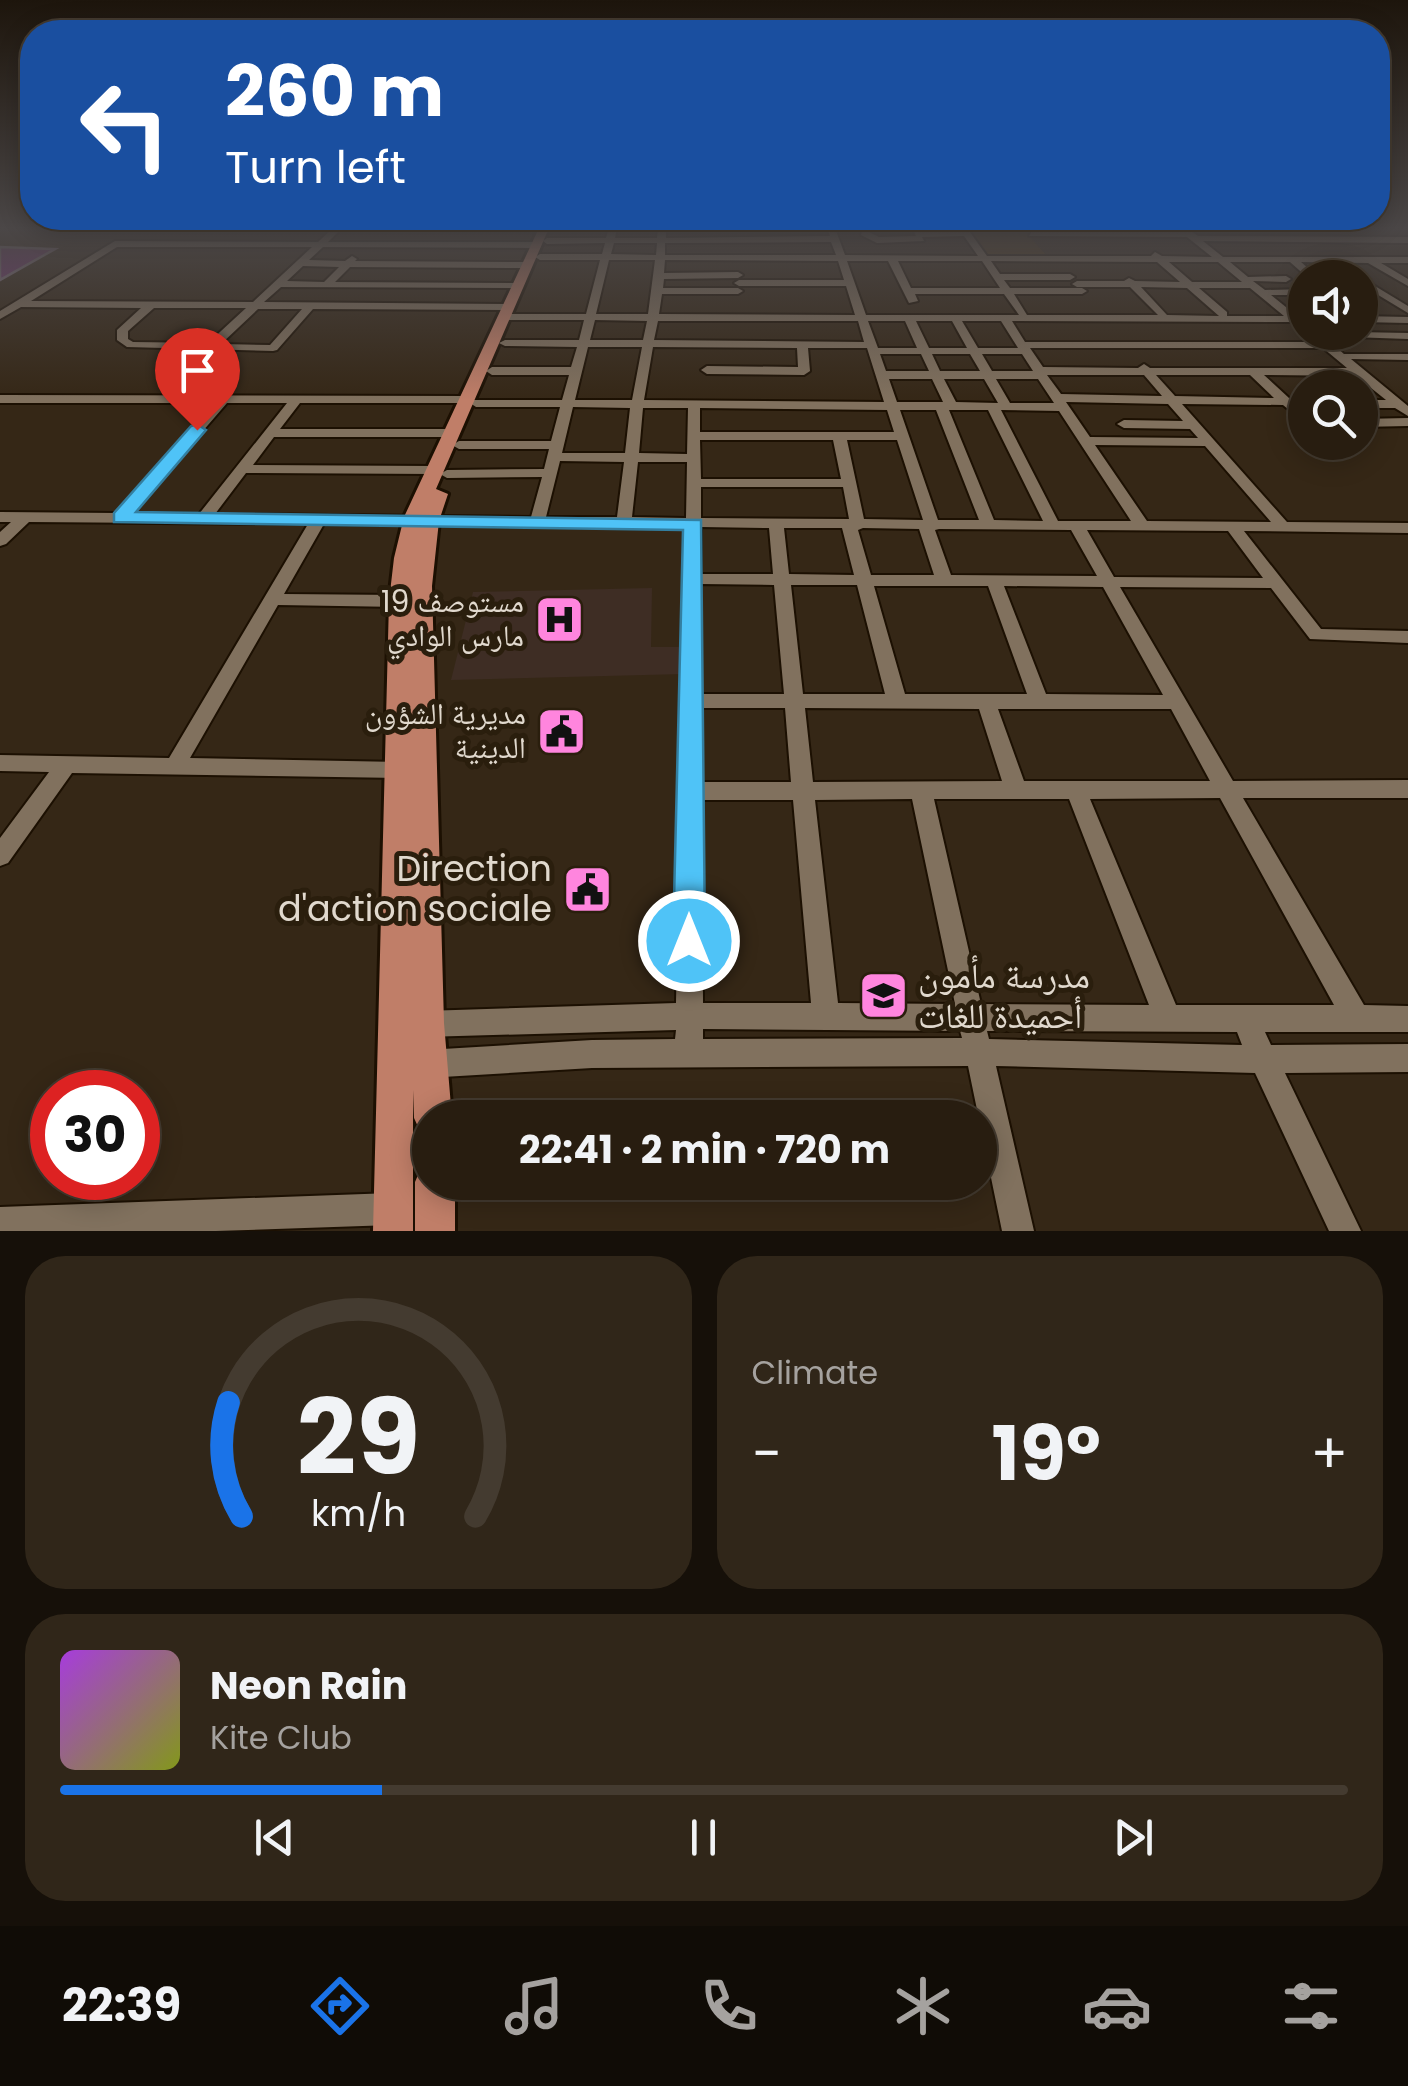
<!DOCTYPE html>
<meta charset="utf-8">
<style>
body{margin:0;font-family:Poppins,"Noto Naskh Arabic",sans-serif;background:#302619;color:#f1f3f6;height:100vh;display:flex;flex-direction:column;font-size:38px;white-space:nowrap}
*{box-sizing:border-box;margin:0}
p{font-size:32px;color:#a5a29f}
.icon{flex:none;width:55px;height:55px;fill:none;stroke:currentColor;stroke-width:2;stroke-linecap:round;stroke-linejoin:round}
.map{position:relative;height:1231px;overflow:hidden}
.sheet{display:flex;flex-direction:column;gap:25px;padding:25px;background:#161009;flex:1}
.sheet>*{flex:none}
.banner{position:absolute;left:20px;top:20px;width:1370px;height:210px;border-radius:40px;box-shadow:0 5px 25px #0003,0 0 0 2px #443b30;background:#1a4fa0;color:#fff;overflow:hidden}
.tools{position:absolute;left:1288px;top:260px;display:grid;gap:20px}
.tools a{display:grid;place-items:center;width:90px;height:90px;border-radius:50%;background:#281d10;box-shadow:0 5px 25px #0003,0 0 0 2px #443b30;font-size:50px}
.speed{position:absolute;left:30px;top:1070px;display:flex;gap:20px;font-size:50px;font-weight:700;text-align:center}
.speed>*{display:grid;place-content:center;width:130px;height:130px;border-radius:50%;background:#281d10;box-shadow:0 5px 25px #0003,0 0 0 2px #443b30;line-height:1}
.speed .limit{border:15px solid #d22;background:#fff;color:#111}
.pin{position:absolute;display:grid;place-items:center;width:85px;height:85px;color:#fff;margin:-102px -42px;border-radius:50% 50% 50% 0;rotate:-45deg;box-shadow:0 0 10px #0007}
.pin .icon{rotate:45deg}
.me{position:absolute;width:110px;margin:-55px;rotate:0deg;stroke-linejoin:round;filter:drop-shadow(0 0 8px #0008)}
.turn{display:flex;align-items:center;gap:35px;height:210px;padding:0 40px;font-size:45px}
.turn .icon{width:130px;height:130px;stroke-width:2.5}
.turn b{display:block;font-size:70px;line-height:85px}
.big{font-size:75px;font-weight:700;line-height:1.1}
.sheet .tile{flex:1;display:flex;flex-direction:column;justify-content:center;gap:15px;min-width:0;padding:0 35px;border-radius:40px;background:#302619}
.sheet .dial{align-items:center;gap:0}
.dial svg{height:260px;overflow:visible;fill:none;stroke:#443b30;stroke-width:7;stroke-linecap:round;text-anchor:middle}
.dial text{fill:#f1f3f6;stroke:none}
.song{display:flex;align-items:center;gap:30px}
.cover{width:120px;height:120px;border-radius:15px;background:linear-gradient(135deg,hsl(280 70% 55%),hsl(70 70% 35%))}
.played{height:10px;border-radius:5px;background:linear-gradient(90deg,#1a73e8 25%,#443b30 25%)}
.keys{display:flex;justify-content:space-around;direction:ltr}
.heat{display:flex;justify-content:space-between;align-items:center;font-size:55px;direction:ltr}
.sheet .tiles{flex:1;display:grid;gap:25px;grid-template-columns:1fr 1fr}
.tile:last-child{grid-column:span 2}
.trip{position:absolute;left:412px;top:1100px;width:585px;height:100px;border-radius:50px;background:#281d10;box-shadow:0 5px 25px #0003,0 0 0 2px #443b30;font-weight:700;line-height:100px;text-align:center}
.tab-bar{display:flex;height:160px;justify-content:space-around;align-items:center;background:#100c06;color:#a5a29f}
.tab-bar .icon{width:70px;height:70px}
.tab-bar .active{color:#1a73e8}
.tab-bar b{font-size:45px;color:#f1f3f6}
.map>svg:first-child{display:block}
.medical{fill:#3e2d24}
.green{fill:#4b3109}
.building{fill:#7c397d;stroke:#8b798b;stroke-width:2.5}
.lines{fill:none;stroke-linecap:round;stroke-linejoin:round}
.minor-casing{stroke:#1c1002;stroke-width:4}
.major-casing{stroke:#1c1002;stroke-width:6}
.minor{fill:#81715e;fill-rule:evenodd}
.major{fill:#c07e68;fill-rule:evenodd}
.route{fill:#4fc3f7;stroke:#337fa1;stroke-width:2.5}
.labels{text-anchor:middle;stroke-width:10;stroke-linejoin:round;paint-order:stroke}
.poi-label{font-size:30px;fill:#e1d9ce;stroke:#2a1e0d;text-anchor:end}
.near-poi-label{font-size:35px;fill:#e1d9ce;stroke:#2a1e0d;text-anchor:end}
</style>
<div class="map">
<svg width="1408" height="1231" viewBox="0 0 1408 1231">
<rect width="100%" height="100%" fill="#352716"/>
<path class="medical" d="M652 588 651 647H684V674L451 680 473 592Z"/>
<path class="green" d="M967 228H1022L1046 255H987Z"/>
<path class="building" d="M0 247 55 249 0 280Z"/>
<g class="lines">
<defs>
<g id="minor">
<path d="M333 228H342L328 242H537L541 245 537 248 323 247 309 260 345 261 352 256 357 259 355 261 527 262 532 265 527 268 350 267 335 282 519 283V287L516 288 281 287 264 302 506 304 511 307 506 310 313 309 277 350 273 351 127 347 117 340V330L141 308 21 307 0 319V311L115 241 318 242ZM117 247H312L253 302 31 301ZM303 266 339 267 324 282 287 281ZM154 308H246L208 343 133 342 128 339V331ZM258 309H302L270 345 221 344Z"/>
<path d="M437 228H548L544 231H441Z"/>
<path d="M609 228H617L615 238H657L658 228H666V238L830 236 827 228H835L845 255 978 256 964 236 922 237 924 241 877 243 861 235 863 228H871L869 232 879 237 916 236 914 232 960 231 959 228H967L987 256H1151L1155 252 1162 256 1212 257 1187 237 1029 236 1032 231H1181L1178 228H1187L1198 236 1408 237V243L1203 241 1223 257H1408V263H1381L1408 279V286L1368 263 1301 262 1319 278H1308L1290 262H1230L1248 277 1286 276 1291 279 1286 282 1253 281 1265 290 1305 289V295H1271L1297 316H1305V322L1012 321 1025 342H1315L1305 332V331L1408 333V339L1322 336 1329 342 1339 343 1341 345 1337 348 1344 354H1408V360L1351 359 1408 406V416L1395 408H1360V400H1386L1356 376 1264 375 1289 398H1305V406H1298L1305 412V423L1283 405 1182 404 1287 522 1408 523V533L1244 531 1321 629 1408 631V643L1310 639 1271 588 1120 587 1233 781 1408 780V798H1243L1364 1005 1408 1006V1032H1265L1271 1045 1408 1044V1072L1285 1073 1361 1231H1329L1255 1073 996 1066 1034 1231H1002L968 1066 592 1068 426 1078 416 1074 412 1064 416 1054 426 1050 592 1040 675 1039 676 1030 424 1037 414 1034 411 1024 414 1014 424 1011 676 1003 685 527 324 524 284 594 400 595 409 601 400 607 278 605 190 758 400 762 407 764 411 770 407 776 400 778 72 773 8 863 0 866V838L49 772 0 771V755L169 758 308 524 29 522 6 544 0 546V532L11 522H0V512L116 513 213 403H0V395L466 396 472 400H562L569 375H492L486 371 492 367H571L577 347 505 346 499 343 505 340H579L584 320H503L498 317 503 314H586L600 260H540L535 257 540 254H602L605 243 547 244 543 241 547 238H606ZM831 242 836 255H665V243ZM614 243H657L656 255 611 254ZM609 260H655L648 314H596ZM665 260 838 261 844 280H739L734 283 739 286H846L855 315 659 314 662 294H738L743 291 738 288H663L664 279 738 278 743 275 738 272 664 273ZM847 261H888L909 303 918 301 915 294H1004L1019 315H866ZM898 261H982L1000 288H911ZM991 261 1157 262 1180 282 1135 281 1129 278 1124 281H1077L1072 284 1077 287H1130L1158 315H1027L1014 294H1082L1087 291 1082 288H1010L1004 280H1070L1075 277 1070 274H1000ZM1169 262H1218L1242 282H1192ZM1141 287 1187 288 1219 316 1167 315ZM1199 288H1250L1284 316H1227V312ZM595 320 647 321 643 340H590ZM658 321H858L864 342 654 340ZM868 321H905L917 348H878ZM916 321H952L967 348H929ZM962 321H1001L1018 348H978ZM588 347H642L632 400H575ZM653 347 797 348 798 367 707 366 701 370 707 374 804 375 810 371 808 348H867L884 402 644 400ZM1323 348 1347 368H1150L1144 364 1138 368 1043 367 1030 348ZM880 354H921L929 371H886ZM932 354H970L980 371H940ZM982 354H1022L1033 371H992ZM1047 375H1144L1162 396 1061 394ZM1156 375H1250L1274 398 1175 396ZM889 379H932L943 402H897ZM944 379H984L998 403 956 402ZM996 379H1038L1054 403H1010ZM1066 402 1168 404 1183 421 1124 420 1117 424 1124 428 1190 429 1198 438 1090 437ZM227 403H287L199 514 132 513ZM300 403H470L476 407H560L551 441H459L452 445 459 449H549L544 469 447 470 440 474 447 478 542 477 531 517 215 514 246 473 434 474 441 470 434 466 253 465 274 437H451L458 433 451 429H280ZM573 407 630 408 625 453H562ZM643 408H688L687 454 639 453ZM700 408 887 410 894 432H700ZM900 410H936L979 520H938ZM949 410H988L1043 521 994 520ZM1001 410 1059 411 1131 521H1058ZM700 440H833L841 479H701ZM847 440H897L923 520 864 519ZM1095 445 1205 446 1271 522 1147 521ZM560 461 624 462 617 517H546ZM638 462H687L686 518 632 517ZM701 487H843L849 519 701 518ZM701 527 769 528 773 574H701ZM784 528H842L854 575 789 574ZM863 528 919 529 934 575H871L858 530ZM939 529 1071 530 1097 576 951 575 935 530ZM1087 530 1228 531 1263 578 1114 577ZM701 584 774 585 784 694H701ZM791 585H857L885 694H803ZM874 586H988L1027 694H905ZM1004 586 1103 587 1163 695 1046 694ZM701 708H785L791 782H702ZM805 708 979 709 1002 781 813 782ZM998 709H1171L1210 781H1024ZM1220 798 1334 1005H1176L1090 799ZM912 799 955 1004 838 1003 815 800ZM934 799H1069L1149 1005 981 1004ZM702 800H793L811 1003H703ZM703 1029 960 1031 962 1038 703 1039ZM987 1031 1237 1032 1242 1045 989 1039Z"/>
<path d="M1360 277 1408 306V313L1360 284Z"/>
<path d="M1360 316 1408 317V323L1360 322Z"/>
<path d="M1408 418V426L1360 427V419Z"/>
<path d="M392 1193 403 1198 408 1209 403 1220 392 1225 216 1231H0V1207Z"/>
</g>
<g id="major">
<path d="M539 228H549L436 489 448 494 439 521 432 586 444 1023 452 1118H430V1135L420 1131 414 1118 413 1090V1231H373L389 601 394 558 404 517Z"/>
<path d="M430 1164V1182H455V1231H415V1182L421 1168Z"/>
</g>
</defs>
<use href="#minor" class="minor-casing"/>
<use href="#major" class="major-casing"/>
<use href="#minor" class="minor"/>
<use href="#major" class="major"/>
</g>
<linearGradient id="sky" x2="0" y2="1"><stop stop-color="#1d150c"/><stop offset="0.57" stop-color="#4b4747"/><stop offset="1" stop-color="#4b4747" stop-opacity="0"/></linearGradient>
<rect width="1408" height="400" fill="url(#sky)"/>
<path class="route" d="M197 424 206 430 136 512 701 520 705 941 701 952 689 957 677 952 673 941 683 530 114 522V513L191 426Z"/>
<defs>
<symbol id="hospital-square" viewBox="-11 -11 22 22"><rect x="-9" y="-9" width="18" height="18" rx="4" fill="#ff85de" stroke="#2a1e0d"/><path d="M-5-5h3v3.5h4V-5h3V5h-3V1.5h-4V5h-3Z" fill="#111"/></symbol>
<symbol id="civic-square" viewBox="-11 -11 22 22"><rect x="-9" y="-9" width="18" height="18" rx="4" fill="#ff85de" stroke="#2a1e0d"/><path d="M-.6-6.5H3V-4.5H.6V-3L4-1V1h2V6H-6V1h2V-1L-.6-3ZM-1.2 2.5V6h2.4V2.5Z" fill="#111"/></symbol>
<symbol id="university-square" viewBox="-11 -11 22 22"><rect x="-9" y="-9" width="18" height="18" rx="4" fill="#ff85de" stroke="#2a1e0d"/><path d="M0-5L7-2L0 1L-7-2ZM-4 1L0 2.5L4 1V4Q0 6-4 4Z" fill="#111"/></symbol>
</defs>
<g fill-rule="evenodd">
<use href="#hospital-square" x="532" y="592" width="55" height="55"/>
<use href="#civic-square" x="534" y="704" width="55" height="55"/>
<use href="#civic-square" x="560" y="862" width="55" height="55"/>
<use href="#university-square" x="856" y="968" width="55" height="55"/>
</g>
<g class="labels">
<g class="poi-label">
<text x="524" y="612">مستوصف 19<tspan x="524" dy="34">مارس الوادي</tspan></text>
<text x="526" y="724">مديرية الشؤون<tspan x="526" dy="34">الدينية</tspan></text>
</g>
<g class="near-poi-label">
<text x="552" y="881">Direction<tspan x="552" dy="40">d'action sociale</tspan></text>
<text x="918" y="988" text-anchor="start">مدرسة مأمون<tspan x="918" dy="40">أحميدة للغات</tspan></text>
</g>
</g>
</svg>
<div class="tools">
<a><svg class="icon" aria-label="sound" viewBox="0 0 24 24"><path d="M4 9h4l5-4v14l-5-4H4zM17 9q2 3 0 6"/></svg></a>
<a><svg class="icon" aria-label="search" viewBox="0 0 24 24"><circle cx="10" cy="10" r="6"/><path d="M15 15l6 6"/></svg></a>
</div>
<div class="speed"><div class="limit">30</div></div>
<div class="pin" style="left:197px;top:430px;background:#d93025"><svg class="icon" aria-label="arrive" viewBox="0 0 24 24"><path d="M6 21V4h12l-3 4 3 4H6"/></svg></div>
<svg class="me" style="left:689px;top:941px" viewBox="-20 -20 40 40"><circle r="17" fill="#4fc3f7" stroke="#fff" stroke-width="3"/><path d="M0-11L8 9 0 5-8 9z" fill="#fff"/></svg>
<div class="trip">22:41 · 2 min · 720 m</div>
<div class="banner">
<div class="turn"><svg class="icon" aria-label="left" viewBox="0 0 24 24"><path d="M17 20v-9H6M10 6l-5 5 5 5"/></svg><div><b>260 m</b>Turn left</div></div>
</div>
</div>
<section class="sheet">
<div class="tiles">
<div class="tile dial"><svg viewBox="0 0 100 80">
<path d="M14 69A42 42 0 1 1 86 69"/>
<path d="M14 69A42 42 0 0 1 10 34" stroke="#1a73e8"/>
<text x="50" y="56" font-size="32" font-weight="700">29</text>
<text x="50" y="72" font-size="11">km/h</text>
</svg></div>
<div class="tile"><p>Climate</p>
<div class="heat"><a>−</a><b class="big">19°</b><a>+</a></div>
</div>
<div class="tile">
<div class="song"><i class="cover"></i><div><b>Neon Rain</b><p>Kite Club</p></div></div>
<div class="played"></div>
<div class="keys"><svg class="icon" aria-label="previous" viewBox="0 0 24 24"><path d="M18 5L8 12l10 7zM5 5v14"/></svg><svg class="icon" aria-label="pause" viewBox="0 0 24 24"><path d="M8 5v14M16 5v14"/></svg><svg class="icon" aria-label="next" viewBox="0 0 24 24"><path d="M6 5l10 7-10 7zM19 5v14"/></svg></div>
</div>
</div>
</section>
<nav class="tab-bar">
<b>22:39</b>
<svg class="icon active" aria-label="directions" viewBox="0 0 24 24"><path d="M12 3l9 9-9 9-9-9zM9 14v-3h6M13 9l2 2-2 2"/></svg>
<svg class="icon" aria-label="music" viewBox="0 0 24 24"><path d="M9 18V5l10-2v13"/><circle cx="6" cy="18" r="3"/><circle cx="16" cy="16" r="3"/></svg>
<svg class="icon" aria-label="phone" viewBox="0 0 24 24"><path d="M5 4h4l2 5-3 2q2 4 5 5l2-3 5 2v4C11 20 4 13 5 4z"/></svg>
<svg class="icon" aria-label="climate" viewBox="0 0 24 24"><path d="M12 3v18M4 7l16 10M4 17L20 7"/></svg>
<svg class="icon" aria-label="car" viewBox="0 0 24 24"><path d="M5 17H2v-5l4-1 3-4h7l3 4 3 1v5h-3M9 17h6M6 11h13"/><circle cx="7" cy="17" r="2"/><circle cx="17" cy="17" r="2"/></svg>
<svg class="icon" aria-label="filters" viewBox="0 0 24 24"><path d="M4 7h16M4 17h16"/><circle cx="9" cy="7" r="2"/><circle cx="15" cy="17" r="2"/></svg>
</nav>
